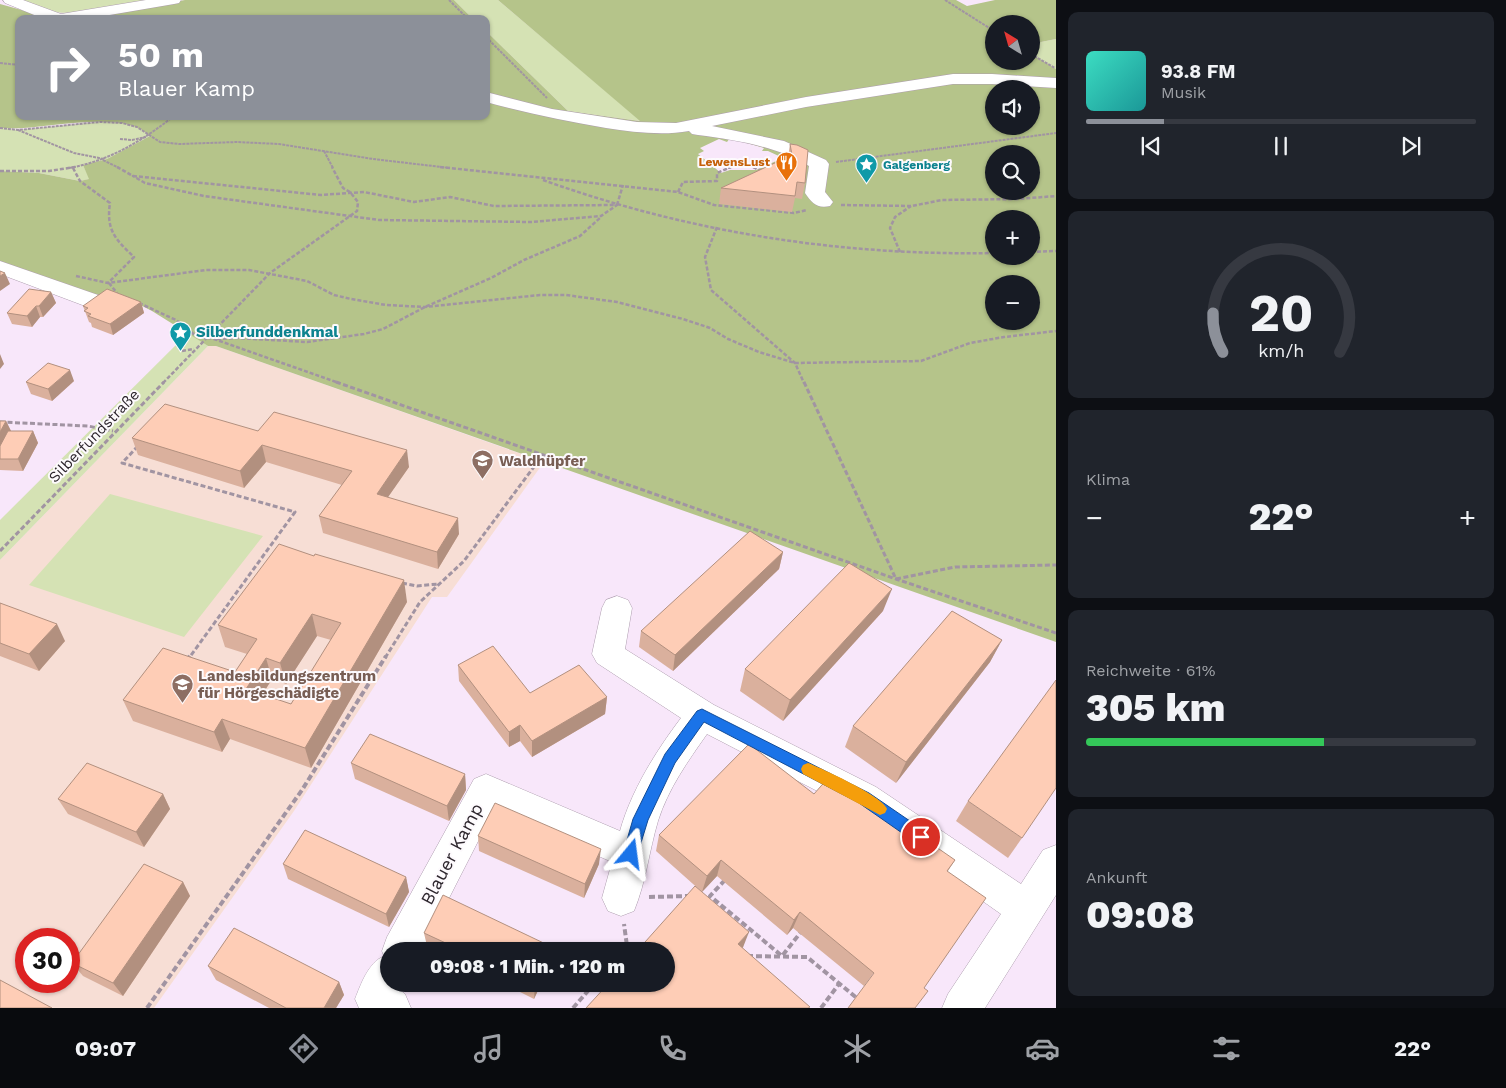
<!DOCTYPE html>
<html lang="de">
<meta charset="utf-8">
<style>
body{margin:0;font-family:"Work Sans",sans-serif;background:#20242c;color:#f1f3f6;height:100vh;display:flex;flex-direction:column;font-size:19px;white-space:nowrap}
*{box-sizing:border-box;margin:0}
p{font-size:16px;color:#9ea1a6}
.icon{flex:none;width:28px;height:28px;fill:none;stroke:currentColor;stroke-width:2;stroke-linecap:round;stroke-linejoin:round}
.map{position:relative;flex:1;overflow:hidden}
.sheet{display:flex;flex-direction:column;gap:12px;padding:12px;background:#0d0f14;width:450px}
.sheet>*{flex:none}
.guide{position:absolute;left:15px;top:15px;width:475px;height:105px;border-radius:10px;box-shadow:0 1px 4px #0004;background:#8c9099;color:#fff;overflow:hidden}
.needle{width:32px;rotate:323deg}
.tools{position:absolute;left:985px;top:15px;display:grid;gap:10px}
.tools a{display:grid;place-items:center;width:55px;height:55px;border-radius:50%;background:#171b24;box-shadow:0 1px 4px #0004;font-size:25px}
.speed{position:absolute;left:15px;top:928px;display:flex;gap:10px;font-size:25px;font-weight:700;text-align:center}
.speed>*{display:grid;place-content:center;width:65px;height:65px;border-radius:50%;background:#171b24;box-shadow:0 1px 4px #0004;line-height:1}
.speed .limit{border:8px solid #d22;background:#fff;color:#111}
.pin{position:absolute;display:grid;place-items:center;width:42px;height:42px;color:#fff;margin:-21px;border:2px solid #fff;border-radius:50%;box-shadow:0 1px 5px #0007}
.me{position:absolute;width:55px;margin:-28px;rotate:16deg;stroke-linejoin:round;filter:drop-shadow(0 0 4px #0008)}
.turn{display:flex;align-items:center;gap:18px;height:105px;padding:0 20px;font-size:22px}
.turn .icon{width:65px;height:65px;stroke-width:2.5}
.turn b{display:block;font-size:35px;line-height:42px}
.big{font-size:38px;font-weight:800;line-height:1.1}
.sheet .tile{flex:1;display:flex;flex-direction:column;justify-content:center;gap:8px;min-width:0;padding:0 18px;border-radius:10px;background:#20242c}
.sheet .dial{align-items:center;gap:0}
.dial svg{height:130px;overflow:visible;fill:none;stroke:#363941;stroke-width:7;stroke-linecap:round;text-anchor:middle}
.dial text{fill:#f1f3f6;stroke:none}
.song{display:flex;align-items:center;gap:15px}
.cover{width:60px;height:60px;border-radius:8px;background:linear-gradient(135deg,hsl(170 70% 55%),hsl(180 70% 35%))}
.played{height:5px;border-radius:2px;background:linear-gradient(90deg,#8c9099 20%,#363941 20%)}
.keys{display:flex;justify-content:space-around;direction:ltr}
.heat{display:flex;justify-content:space-between;align-items:center;font-size:28px;direction:ltr}
.charge{height:8px;border-radius:4px;background:linear-gradient(90deg,#34c759 61%,#363941 0)}
.trip{position:absolute;left:380px;top:942px;width:295px;height:50px;border-radius:25px;background:#171b24;box-shadow:0 1px 4px #0004;font-weight:800;line-height:50px;text-align:center}
.tabs{display:flex;height:80px;justify-content:space-around;align-items:center;background:#090b0e;color:#9ea1a6}
.tabs .icon{width:35px;height:35px}
.tabs .on{color:#8c9099}
.tabs b{font-size:22px;color:#f1f3f6}
main{display:flex;flex:1;min-height:0}
.map>svg:first-child{display:block}
.education{fill:#f7ded5;fill-rule:evenodd}
.green{fill:#d5e2b4}
.forest{fill:#b5c48a;fill-rule:evenodd}
.lines{fill:none;stroke-linecap:round;stroke-linejoin:round}
.minor-casing{stroke:#ae9eaf;stroke-width:1}
.path-far3{stroke:#a194a2;stroke-width:2;stroke-dasharray:3 1;stroke-linecap:butt}
.path-far2{stroke:#a194a2;stroke-width:2.5;stroke-dasharray:4 2;stroke-linecap:butt}
.path-far1{stroke:#a194a2;stroke-width:3;stroke-dasharray:5 2.5;stroke-linecap:butt}
.path{stroke:#a194a2;stroke-width:4;stroke-dasharray:6 3;stroke-linecap:butt}
.minor{fill:#fff;fill-rule:evenodd}
.wall{fill:#dab09d;fill-rule:evenodd}
.shaded-wall{fill:#b2907f}
.building{fill:#fecdb6;stroke:#b2907f;fill-rule:evenodd}
.route{fill:#1a73e8;stroke:#114b97}
.slow{fill:#f59e0b}
.labels{text-anchor:middle;stroke-width:4;stroke-linejoin:round;paint-order:stroke}
.far-food-label{font-size:12px;font-weight:bold;fill:#c56008;stroke:#fdfafd;text-anchor:end}
.far-culture-label{font-size:12px;font-weight:bold;fill:#0d838f;stroke:#fdfafd;text-anchor:start}
.culture-label{font-size:15px;font-weight:bold;fill:#0d838f;stroke:#fdfafd;text-anchor:start}
.street-label{font-size:15px;fill:#2e272e;stroke:#fdfafd}
.education-label{font-size:15px;font-weight:bold;fill:#785e54;stroke:#fdfafd;text-anchor:start}
.near-street-label{font-size:18px;fill:#2e272e;stroke:#fdfafd}
</style>
<main>
<div class="map">
<svg width="1056" height="1008" viewBox="0 0 1056 1008">
<rect width="100%" height="100%" fill="#f8e7fa"/>
<path class="education" d="M208 346H216L544 462 447 597H432L294 811 154 1008H0V560ZM26 939H69V981H26Z"/>
<g class="green">
<path d="M18 0H154C111 7 58 25 18 0Z"/>
<path d="M454 0H498L641 121 568 111 486 31V19H473Z"/>
<path d="M1056 39V69L1031 54V44Z"/>
<path d="M100 122C118 122 137 123 150 136L107 159 83 165 90 179 80 181 39 173 0 171V128L18 130Z"/>
<path d="M188 333 208 346 0 560V520Z"/>
<path d="M110 494 263 536 184 637 29 585Z"/>
</g>
<g class="forest">
<path d="M185 0H454L473 19H74Z"/>
<path d="M498 0H956L967 6 995 0H1056V39L1031 44V24H994V61H1031V54L1056 69V642L216 346H208L152 311 115 292 93 301 0 267V171L39 173 80 181 89 179 83 165 107 159 150 136C121 107 40 132 0 128V4L54 19H19V116H486V31L568 111 640 121ZM994 89H1031V126H994ZM730 138 764 148 762 151H768L783 158 756 170H730L721 173 698 154 704 151 700 148 719 139 727 142ZM994 154H1031V191H994ZM994 219H1031V256H994ZM994 284H1031V321H994Z"/>
</g>
<g class="lines">
<defs>
<g id="minor">
<path d="M3 0H23L61 14 146 0H181L179 3 174 4 86 19H44L5 3Z"/>
<path d="M953 74H992L1056 78V88L992 84H953L806 107 712 126 784 141 826 160 829 164 825 192 833 202 830 206C817 209 812 203 805 193L809 166C776 146 736 140 698 135L692 134 689 131C662 136 633 132 606 128 565 121 526 113 486 102V92L552 109 637 122 676 123 806 97Z"/>
<path d="M0 261 101 296 104 301 101 306 93 308 85 306 0 274Z"/>
<path d="M617 596 628 600 632 608 625 649 714 705 876 787 1021 884 1043 850 1056 845V895L985 1008H942L948 994 1001 914 852 809 707 734C688 761 668 789 658 821 649 851 646 882 634 911L621 916 608 911 602 898 612 862 494 810 422 951H389V984H405L401 991 405 994 411 1008H359L355 999C361 984 368 963 384 956L382 951 387 937 474 779 486 774 620 831C631 791 656 751 681 718L597 663 592 654 602 608 606 600Z"/>
</g>
</defs>
<use href="#minor" class="minor-casing"/>
<g class="path-far3">
<path d="M449 0 468 19"/>
<path d="M945 0 994 31"/>
<path d="M486 37 547 98"/>
<path d="M1031 54 1055 68"/>
<path d="M0 63 19 65"/>
<path d="M0 128 18 130 100 122 122 123 137 127 160 142 179 144 237 142 279 144 373 159 450 168"/>
<path d="M18 130 74 153 104 159"/>
<path d="M120 139 132 140 146 137"/>
<path d="M324 151 333 168"/>
<path d="M103 160 119 168"/>
<path d="M836 162 1056 133"/>
<path d="M753 167 756 168"/>
<path d="M69 168C109 161 142 141 174 116"/>
<path d="M728 168 732 167"/>
</g>
<g class="path-far2">
<path d="M117 167 133 176"/>
<path d="M440 167 678 192 714 205 794 213 807 210"/>
<path d="M753 167 763 172"/>
<path d="M73 168 80 181 110 203C106 230 115 239 134 257L108 283"/>
<path d="M0 171H49L75 167"/>
<path d="M133 176 321 195 364 192 414 202 450 197 494 206 617 205 601 216 531 222 379 220 204 196 145 183Z"/>
<path d="M543 180C688 232 840 256 994 253"/>
<path d="M678 192 683 182 717 181V173L731 167"/>
<path d="M617 205 623 185"/>
<path d="M841 205 912 206 942 200 1018 199 1056 196"/>
<path d="M717 227 705 257 711 290 795 363 804 383"/>
<path d="M900 252 890 228 895 217 911 206"/>
<path d="M1031 252 1056 251"/>
<path d="M76 276 108 283 206 270H249L307 281 334 295 351 299 386 305 425 307 540 295H566L617 302 683 319 710 328 728 339 759 352 795 363 921 361 970 343 1004 337 1056 331"/>
<path d="M109 283 117 293"/>
<path d="M139 303 176 320 196 336 214 339 339 383"/>
<path d="M217 339 237 338 307 342 364 334 383 329 425 307 491 278 524 260 580 236 601 217"/>
<path d="M182 351 194 349"/>
<path d="M163 383 270 273 357 211 358 202 350 192 343 188 332 167"/>
</g>
<g class="path-far1">
<path d="M336 382 896 579 1056 633"/>
<path d="M804 382 896 579 955 567 1056 565"/>
<path d="M0 422 88 426 113 431"/>
<path d="M138 446 122 463 295 512 189 658"/>
<path d="M0 551 164 382"/>
<path d="M402 583 417 586 438 584"/>
<path d="M385 658 420 602 464 561 539 460"/>
</g>
<g class="path">
<path d="M187 660 190 656"/>
<path d="M725 880 710 896 782 956 801 932"/>
<path d="M649 897 690 896"/>
<path d="M622 951 627 946 624 924"/>
<path d="M747 956 807 957 858 999"/>
<path d="M147 1008 302 790 386 656"/>
<path d="M573 1008 594 984"/>
<path d="M821 1008 839 984"/>
</g>
<use href="#minor" class="minor"/>
</g>
<g class="wall">
<path d="M790 144 805 183 802 199 795 198 792 212 719 204 721 188 788 157Z"/>
<path d="M51 292 56 303 43 317H40L32 327 12 324 7 313Z"/>
<path d="M141 302 144 313 113 335 92 327 91 323 89 322 83 306Z"/>
<path d="M74 381 52 401 31 394 26 382Z"/>
<path d="M6 421 11 431H33L38 443 23 471 0 470V432Z"/>
<path d="M258 431 409 467 388 497 459 534 438 569 323 533 319 516 342 485 266 462 244 488 138 455 132 438Z"/>
<path d="M783 552 779 569 673 671 639 647 641 631Z"/>
<path d="M407 602 311 768 230 739 222 752 133 721 123 700 235 672 247 654 225 647 218 625ZM317 636 331 640 291 704 262 695 272 679 286 684Z"/>
<path d="M0 603 65 641 39 671 0 656Z"/>
<path d="M883 611 783 721 740 691 745 669Z"/>
<path d="M1002 640 990 662 896 783 845 747 853 726Z"/>
<path d="M458 665 530 693 607 697 605 714 532 757 520 741 509 747 459 681Z"/>
<path d="M351 763 465 774 466 790 449 821 355 779Z"/>
<path d="M163 794 170 809 144 847 68 814 58 799Z"/>
<path d="M814 794 896 827 955 860 948 871 864 986 793 928 787 935 717 876 702 892 656 851 659 835Z"/>
<path d="M968 801 1022 838 1008 858 956 821Z"/>
<path d="M478 836 599 864 584 898 479 851Z"/>
<path d="M283 864 406 877 409 892 389 927 288 879Z"/>
<path d="M183 882 190 896 123 996 83 976 72 963Z"/>
<path d="M424 933 552 951H437L427 946Z"/>
<path d="M208 966 339 982 344 995 336 1008H269L216 980Z"/>
<path d="M504 984H541L534 999Z"/>
</g>
<g class="shaded-wall">
<path d="M5 273 10 284 0 291V276Z"/>
<path d="M51 292 56 303 43 317 39 306Z"/>
<path d="M141 302 144 313 113 335 110 324Z"/>
<path d="M36 306 40 317 32 327 27 316Z"/>
<path d="M0 354 4 364 0 369Z"/>
<path d="M70 370 74 381 52 401 48 389Z"/>
<path d="M6 421 12 433 0 453V432Z"/>
<path d="M33 431 38 443 23 471 18 459Z"/>
<path d="M262 445 266 462 244 488 240 471Z"/>
<path d="M407 450 409 467 379 510 377 494Z"/>
<path d="M458 518 459 534 438 569 437 552Z"/>
<path d="M783 552 779 569 673 671 675 655Z"/>
<path d="M404 580 407 602 311 768 305 748Z"/>
<path d="M892 589 883 611 783 721 790 700Z"/>
<path d="M312 614 317 636 286 684 280 663Z"/>
<path d="M57 624 65 641 39 671 29 654Z"/>
<path d="M1002 640 990 662 896 783 906 762Z"/>
<path d="M266 658 272 679 253 710 246 689Z"/>
<path d="M607 697 605 714 532 757V741Z"/>
<path d="M222 719 230 739 222 752 214 732Z"/>
<path d="M520 725V741L509 747V732Z"/>
<path d="M465 774 466 790 449 821 447 806Z"/>
<path d="M163 794 170 809 144 847 136 832Z"/>
<path d="M601 849 599 864 584 898 585 884Z"/>
<path d="M721 860 717 876 702 892 707 876Z"/>
<path d="M406 877 409 892 389 927 386 914Z"/>
<path d="M183 882 190 896 123 996 113 983Z"/>
<path d="M800 912 793 928 787 935 794 920Z"/>
<path d="M749 932 742 950 738 944Z"/>
<path d="M339 982 344 995 336 1008H324Z"/>
<path d="M536 984H541L534 999 535 986Z"/>
</g>
<g class="building">
<path d="M790 144 797 145 808 150 805 183 797 182 795 196 721 188 792 155Z"/>
<path d="M0 271 5 273 0 276Z"/>
<path d="M29 289 51 292 39 306H36L27 316 7 313Z"/>
<path d="M107 289 141 302 110 324 88 316 91 314 84 311 88 308 83 306Z"/>
<path d="M48 363 70 370 48 389 26 382Z"/>
<path d="M165 404 258 431 274 412 407 450 377 494 458 518 437 552 319 516 352 471 262 445 240 471 132 438Z"/>
<path d="M0 421H6L0 432Z"/>
<path d="M8 431H33L18 459H0V446Z"/>
<path d="M750 531 783 552 675 655 641 631Z"/>
<path d="M279 544 314 556 315 554 404 580 305 748 222 719 214 732 123 700 163 648 235 672 257 639 218 625ZM312 614 341 623 291 704 246 689 266 658 280 663Z"/>
<path d="M849 563 892 589 790 700 745 669Z"/>
<path d="M0 603 57 624 29 654 0 643Z"/>
<path d="M952 611 1002 640 906 762 853 726Z"/>
<path d="M493 646 530 693 579 665 607 697 532 741 520 725 509 732 458 665Z"/>
<path d="M1056 680V788L1022 838 968 801Z"/>
<path d="M370 734 465 774 447 806 351 763Z"/>
<path d="M749 744 814 794 828 778 896 827 900 822 955 860 947 871 986 898 924 988 928 991 915 1008H848L874 973 800 912 794 920 721 860 707 876 659 835Z"/>
<path d="M87 763 163 794 136 832 58 799Z"/>
<path d="M495 803 601 849 585 884 478 836Z"/>
<path d="M305 830 406 877 386 914 283 864Z"/>
<path d="M144 864 183 882 113 983 72 963Z"/>
<path d="M695 886 749 932 738 944 810 1007 808 1008H586L608 984H666V951H637Z"/>
<path d="M443 895 552 947 550 951H463L424 933Z"/>
<path d="M234 928 339 982 324 1008H286L208 966Z"/>
<path d="M0 980 52 1008H0Z"/>
</g>
<path class="route" d="M702 709 869 793 926 832 928 837 926 842 921 844 915 842 859 803 704 722 675 763 648 820 636 859 631 861 625 859 623 854 633 819 665 754 697 711Z"/>
<path class="slow" d="M808 763C823 769 882 796 887 809L885 813 880 815 803 774 801 769 803 765Z"/>
<defs>
<symbol id="restaurant-pin" viewBox="-11 -11 22 30"><path d="M0 17L-7.5 6A9.5 9.5 0 1 1 7.5 6Z" fill="#e8710a" stroke="#fdfafd"/><path d="M-5-6h1v4h1v-4h1v4h1v-4h1v5L-1.5 .5V6h-2V.5L-5-1ZM5-6V6H3V1.5H1.5Q1.5-4 5-6Z" fill="#fff"/></symbol>
<symbol id="sight-pin" viewBox="-11 -11 22 30"><path d="M0 17L-7.5 6A9.5 9.5 0 1 1 7.5 6Z" fill="#0f9aa8" stroke="#fdfafd"/><path d="M0-6L1.8-2.2L6-1.7L2.9 1.2L3.7 5.4L0 3.3L-3.7 5.4L-2.9 1.2L-6-1.7L-1.8-2.2Z" fill="#fff"/></symbol>
<symbol id="school-pin" viewBox="-11 -11 22 30"><path d="M0 17L-7.5 6A9.5 9.5 0 1 1 7.5 6Z" fill="#8d6e63" stroke="#fdfafd"/><path d="M0-5L7-2L0 1L-7-2ZM-4 1L0 2.5L4 1V4Q0 6-4 4Z" fill="#fff"/></symbol>
</defs>
<g fill-rule="evenodd">
<use href="#restaurant-pin" x="774" y="150" width="25" height="34"/>
<use href="#sight-pin" x="854" y="152" width="25" height="34"/>
<use href="#sight-pin" x="168" y="320" width="25" height="34"/>
<use href="#school-pin" x="470" y="448" width="25" height="34"/>
<use href="#school-pin" x="170" y="672" width="25" height="34"/>
</g>
<g class="labels">
<g class="far-food-label">
<text x="770" y="166">LewensLust</text>
</g>
<g class="far-culture-label">
<text x="883" y="169">Galgenberg</text>
</g>
<g class="culture-label">
<text x="196" y="337">Silberfunddenkmal</text>
</g>
<g class="street-label">
<text transform="translate(94 436) rotate(-46)" y="5">Silberfundstraße</text>
</g>
<g class="education-label">
<text x="499" y="466">Waldhüpfer</text>
<text x="198" y="681">Landesbildungszentrum<tspan x="198" dy="17">für Hörgeschädigte</tspan></text>
</g>
<g class="near-street-label">
<text transform="translate(452 854) rotate(-62)" y="6">Blauer Kamp</text>
</g>
</g>
</svg>
<div class="tools">
<a><svg class="needle" viewBox="-14 -14 28 28"><path d="M0-13l5 13h-10z" fill="#e53935"/><path d="M0 13l5-13h-10z" fill="#9ea1a6"/></svg></a>
<a><svg class="icon" aria-label="sound" viewBox="0 0 24 24"><path d="M4 9h4l5-4v14l-5-4H4zM17 9q2 3 0 6"/></svg></a>
<a><svg class="icon" aria-label="search" viewBox="0 0 24 24"><circle cx="10" cy="10" r="6"/><path d="M15 15l6 6"/></svg></a>
<a>+</a>
<a>−</a>
</div>
<div class="speed"><div class="limit">30</div></div>
<div class="pin" style="left:921px;top:837px;background:#d93025"><svg class="icon" aria-label="arrive" viewBox="0 0 24 24"><path d="M6 21V4h12l-3 4 3 4H6"/></svg></div>
<svg class="me" style="left:631px;top:854px" viewBox="-20 -20 40 40"><path d="M0-17L14 15 0 8-14 15z" fill="#1a73e8" stroke="#fff" stroke-width="4"/></svg>
<div class="trip">09:08 · 1 Min. · 120 m</div>
<div class="guide">
<div class="turn"><svg class="icon" aria-label="right" viewBox="0 0 24 24"><path d="M7 20v-9h11M14 6l5 5-5 5"/></svg><div><b>50 m</b>Blauer Kamp</div></div>
</div>
</div>
<section class="sheet">
<div class="tile">
<div class="song"><i class="cover"></i><div><b>93.8 FM</b><p>Musik</p></div></div>
<div class="played"></div>
<div class="keys"><svg class="icon" aria-label="previous" viewBox="0 0 24 24"><path d="M18 5L8 12l10 7zM5 5v14"/></svg><svg class="icon" aria-label="pause" viewBox="0 0 24 24"><path d="M8 5v14M16 5v14"/></svg><svg class="icon" aria-label="next" viewBox="0 0 24 24"><path d="M6 5l10 7-10 7zM19 5v14"/></svg></div>
</div>
<div class="tile dial"><svg viewBox="0 0 100 80">
<path d="M14 69A42 42 0 1 1 86 69"/>
<path d="M14 69A42 42 0 0 1 8 45" stroke="#8c9099"/>
<text x="50" y="56" font-size="32" font-weight="700">20</text>
<text x="50" y="72" font-size="11">km/h</text>
</svg></div>
<div class="tile"><p>Klima</p>
<div class="heat"><a>−</a><b class="big">22°</b><a>+</a></div>
</div>
<div class="tile"><p>Reichweite · 61%</p><b class="big">305 km</b><div class="charge"></div></div>
<div class="tile"><p>Ankunft</p><b class="big">09:08</b></div>
</section>
</main>
<nav class="tabs">
<b>09:07</b>
<svg class="icon on" aria-label="directions" viewBox="0 0 24 24"><path d="M12 3l9 9-9 9-9-9zM9 14v-3h6M13 9l2 2-2 2"/></svg>
<svg class="icon" aria-label="music" viewBox="0 0 24 24"><path d="M9 18V5l10-2v13"/><circle cx="6" cy="18" r="3"/><circle cx="16" cy="16" r="3"/></svg>
<svg class="icon" aria-label="phone" viewBox="0 0 24 24"><path d="M5 4h4l2 5-3 2q2 4 5 5l2-3 5 2v4C11 20 4 13 5 4z"/></svg>
<svg class="icon" aria-label="climate" viewBox="0 0 24 24"><path d="M12 3v18M4 7l16 10M4 17L20 7"/></svg>
<svg class="icon" aria-label="car" viewBox="0 0 24 24"><path d="M5 17H2v-5l4-1 3-4h7l3 4 3 1v5h-3M9 17h6M6 11h13"/><circle cx="7" cy="17" r="2"/><circle cx="17" cy="17" r="2"/></svg>
<svg class="icon" aria-label="filters" viewBox="0 0 24 24"><path d="M4 7h16M4 17h16"/><circle cx="9" cy="7" r="2"/><circle cx="15" cy="17" r="2"/></svg>
<b>22°</b>
</nav>
